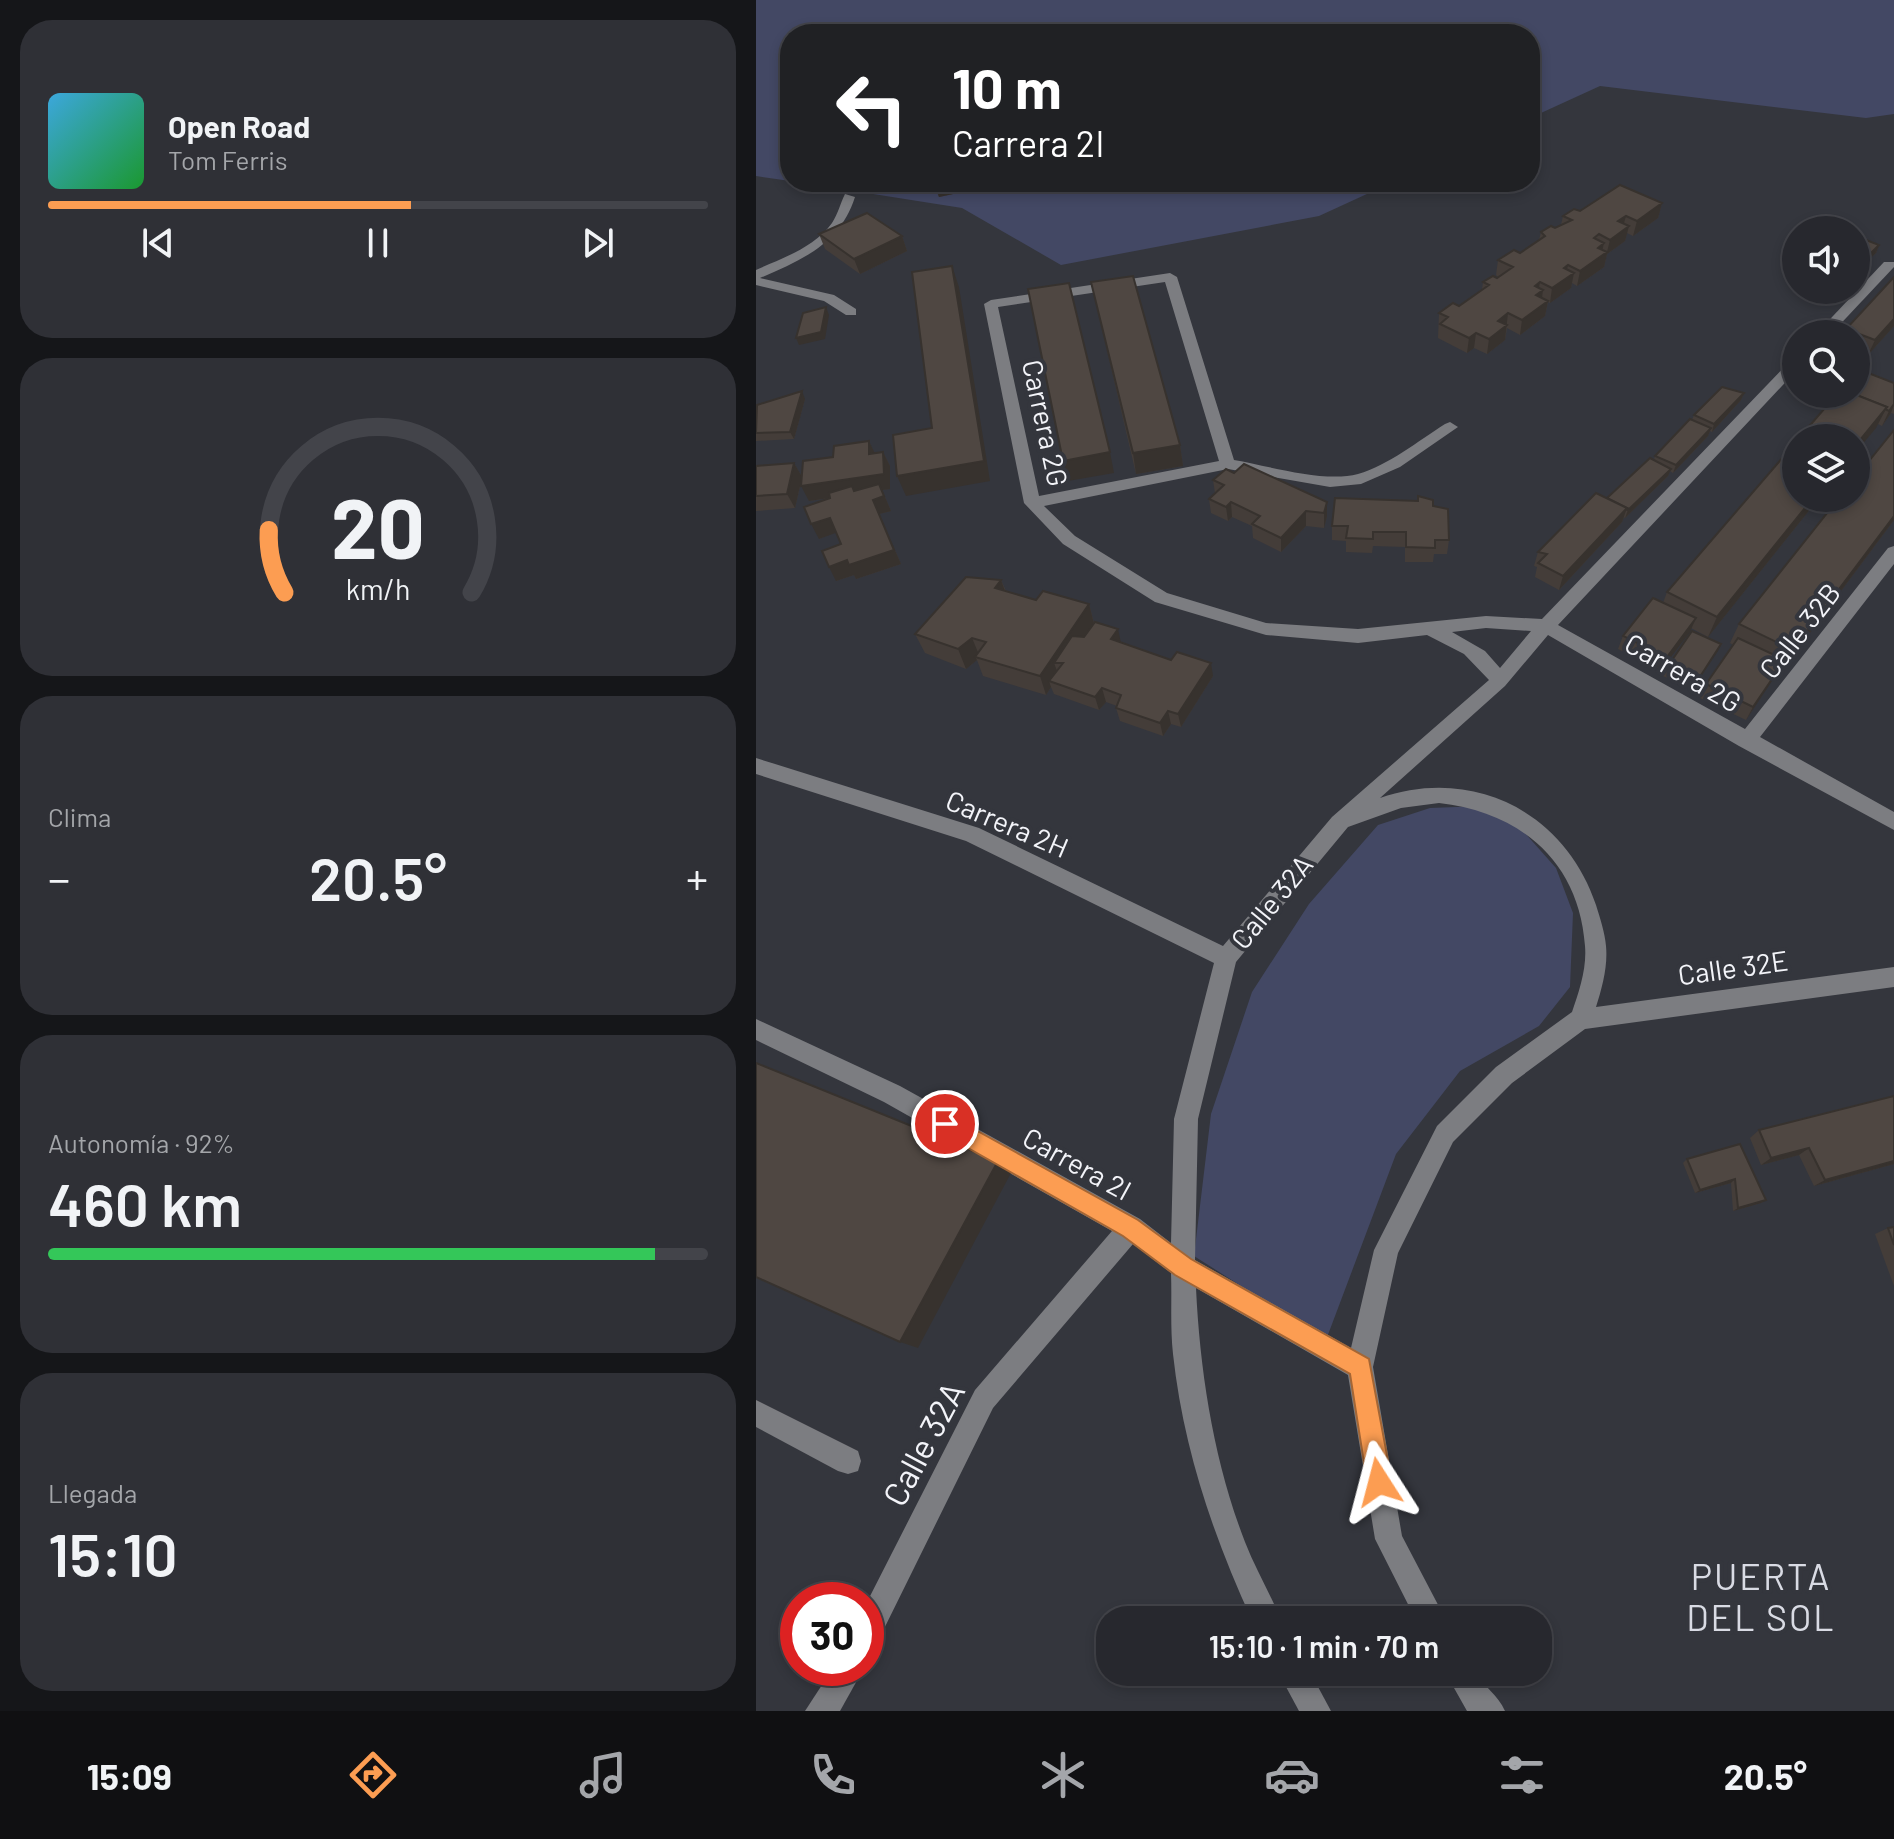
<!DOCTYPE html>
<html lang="es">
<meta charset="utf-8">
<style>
body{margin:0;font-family:Barlow,sans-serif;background:#2f3036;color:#f1f3f6;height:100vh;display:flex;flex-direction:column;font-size:30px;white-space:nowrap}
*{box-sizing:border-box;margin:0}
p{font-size:26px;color:#a4a6aa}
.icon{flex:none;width:44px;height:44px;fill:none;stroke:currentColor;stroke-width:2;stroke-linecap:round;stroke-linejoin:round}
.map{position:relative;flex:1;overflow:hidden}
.drawer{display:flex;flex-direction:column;gap:20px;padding:20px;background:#151619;width:756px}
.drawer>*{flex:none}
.top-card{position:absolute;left:24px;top:24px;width:760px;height:168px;border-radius:32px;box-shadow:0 4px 12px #0003,0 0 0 2px #43444a;background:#202124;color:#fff;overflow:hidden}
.fabs{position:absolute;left:1026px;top:216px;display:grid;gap:16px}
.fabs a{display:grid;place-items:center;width:88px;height:88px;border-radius:50%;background:#27282e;box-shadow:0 4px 12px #0003,0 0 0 2px #43444a;font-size:40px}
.speed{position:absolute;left:24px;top:1582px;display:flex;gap:16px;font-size:40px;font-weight:700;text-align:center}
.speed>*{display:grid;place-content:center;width:104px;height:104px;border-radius:50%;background:#27282e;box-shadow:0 4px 12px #0003,0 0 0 2px #43444a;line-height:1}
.speed .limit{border:12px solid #d22;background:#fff;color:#111}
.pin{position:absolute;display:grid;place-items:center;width:68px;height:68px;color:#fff;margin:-34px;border:4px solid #fff;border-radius:50%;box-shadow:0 2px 8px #0007}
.me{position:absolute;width:88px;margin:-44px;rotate:351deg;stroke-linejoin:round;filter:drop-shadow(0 0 6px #0008)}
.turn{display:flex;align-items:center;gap:28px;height:168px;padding:0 40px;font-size:36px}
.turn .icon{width:104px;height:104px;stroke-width:2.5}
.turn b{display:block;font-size:56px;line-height:68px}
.big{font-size:60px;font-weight:600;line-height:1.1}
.drawer .tile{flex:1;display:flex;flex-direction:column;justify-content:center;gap:12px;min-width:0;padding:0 28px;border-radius:32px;background:#2f3036}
.drawer .dial{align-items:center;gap:0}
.dial svg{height:208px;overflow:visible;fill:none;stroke:#43444a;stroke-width:7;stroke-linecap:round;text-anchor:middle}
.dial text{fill:#f1f3f6;stroke:none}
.song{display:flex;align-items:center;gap:24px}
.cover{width:96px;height:96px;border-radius:12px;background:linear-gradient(135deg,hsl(200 70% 55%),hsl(130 70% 35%))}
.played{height:8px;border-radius:4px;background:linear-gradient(90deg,#fc9d52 55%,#43444a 55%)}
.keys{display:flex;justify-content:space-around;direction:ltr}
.heat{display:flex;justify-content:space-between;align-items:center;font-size:44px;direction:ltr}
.charge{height:12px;border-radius:6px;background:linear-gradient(90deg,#34c759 92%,#43444a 0)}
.trip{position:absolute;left:340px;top:1606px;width:456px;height:80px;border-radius:32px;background:#27282e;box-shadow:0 4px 12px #0003,0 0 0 2px #43444a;font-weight:600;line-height:80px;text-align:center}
.menu{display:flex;height:128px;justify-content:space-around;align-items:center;background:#101012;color:#a4a6aa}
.menu .icon{width:56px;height:56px}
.menu .active{color:#fc9d52}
.menu b{font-size:36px;color:#f1f3f6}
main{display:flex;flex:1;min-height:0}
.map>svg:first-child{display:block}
.green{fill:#434864}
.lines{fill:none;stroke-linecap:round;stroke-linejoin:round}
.minor{fill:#7c7d81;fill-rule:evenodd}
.wall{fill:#443d39}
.shaded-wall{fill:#37322e}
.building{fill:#4f4742;stroke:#37322e;stroke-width:2}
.route{fill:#fc9d52;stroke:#a46635;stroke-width:2}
.labels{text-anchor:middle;stroke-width:8;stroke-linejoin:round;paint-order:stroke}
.street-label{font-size:28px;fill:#f3f4f9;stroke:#34363d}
.near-street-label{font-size:34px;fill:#f3f4f9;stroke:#34363d}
.near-neighbourhood-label{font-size:36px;letter-spacing:2px;fill:#d9dbe4;stroke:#34363d}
</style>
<main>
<section class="drawer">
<div class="tile">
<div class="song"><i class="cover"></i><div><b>Open Road</b><p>Tom Ferris</p></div></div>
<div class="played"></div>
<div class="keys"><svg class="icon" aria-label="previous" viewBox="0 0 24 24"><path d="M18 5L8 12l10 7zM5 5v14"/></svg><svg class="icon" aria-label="pause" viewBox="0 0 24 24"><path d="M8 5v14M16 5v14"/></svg><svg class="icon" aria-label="next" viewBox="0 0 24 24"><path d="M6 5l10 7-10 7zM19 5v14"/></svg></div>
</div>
<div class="tile dial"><svg viewBox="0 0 100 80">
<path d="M14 69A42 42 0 1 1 86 69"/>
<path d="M14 69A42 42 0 0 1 8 45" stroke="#fc9d52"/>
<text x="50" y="56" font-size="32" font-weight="700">20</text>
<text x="50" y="72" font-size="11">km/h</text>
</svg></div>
<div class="tile"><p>Clima</p>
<div class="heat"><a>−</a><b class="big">20.5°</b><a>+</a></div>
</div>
<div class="tile"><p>Autonomía · 92%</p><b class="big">460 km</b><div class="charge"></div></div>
<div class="tile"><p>Llegada</p><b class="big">15:10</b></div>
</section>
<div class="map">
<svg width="1138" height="1711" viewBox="0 0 1138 1711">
<rect width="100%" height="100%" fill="#34363d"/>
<g class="green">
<path d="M0 0H1138V114L1110 118 844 86 774 118V34H34V181L0 176Z"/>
<path d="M41 182H637L563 216 305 265 206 208Z"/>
<path d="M727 806 768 832 800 868 817 913 814 987 783 1026 704 1071 640 1154 570 1340 438 1256 455 1114 496 992 553 904 622 825 674 808Z"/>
</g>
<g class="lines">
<g class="minor">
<path d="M89 194 99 197C84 244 46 260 4 278L78 295 100 309V315H90L68 301 0 285V270C26 258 58 248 76 223 82 214 84 204 89 194Z"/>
<path d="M1128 262H1138V267L1075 334H1060Z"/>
<path d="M414 273 421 277 478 460C513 466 568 483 602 474 633 465 662 441 689 424L694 422 702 427 644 467 605 484 574 487 472 469 288 506 319 536 411 593 510 623 602 629 730 616 786 619 1035 360 1040 359V371L802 625 989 729 1132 548 1138 546V564L1004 737 1138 812V830L983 746 792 635 749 686 624 798C717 766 809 812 840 905 844 918 849 933 850 946 852 966 846 988 840 1007L1138 967V987L829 1029 756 1083 697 1142 642 1253 617 1367 646 1536 690 1620H660L619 1539 592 1375 440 1288C444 1373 458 1462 489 1542 499 1568 514 1593 525 1620H496C457 1536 427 1447 417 1354 414 1327 416 1300 415 1273L377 1244 237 1408 120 1645 110 1650V1604L219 1390 356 1231 128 1102 0 1040V1019L144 1086 384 1219 415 1243 418 1119 458 963 210 841 0 774V758L223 828 467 946 576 817 733 680 708 654 671 635 602 643 510 635 399 602 307 544 268 503 228 304 235 300ZM409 282 463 461 283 496 242 307ZM730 628 775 631 744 668 729 651 696 632ZM683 803C764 812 823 861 829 946 831 968 823 992 816 1012L740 1067 681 1126 618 1250 595 1348 439 1260 442 1119 480 962 592 827 645 808Z"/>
<path d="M0 1400 102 1451 105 1461 102 1471 92 1474 82 1471 0 1427Z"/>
<path d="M77 1668H108L84 1711H49Z"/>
<path d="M522 1672H554L575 1711H543Z"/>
<path d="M689 1672H720C728 1687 742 1695 749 1711H711Z"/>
</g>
</g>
<g class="wall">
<path d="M34 148V164L28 162 25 154Z"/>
<path d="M123 182H154V184L125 186Z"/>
<path d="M158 182H208L211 191 183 197 177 183 159 184Z"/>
<path d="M906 203 902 218 877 236 871 233 869 241 851 254 848 267 821 286 816 283 815 288 794 303 792 302 789 316 764 335 751 328 749 340 731 354 718 348 711 353 682 338 683 313 703 306 726 290 727 282 742 277 740 275 742 260 764 253 783 240 785 232 805 225 807 216 824 211Z"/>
<path d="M63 234 146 236 151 251 104 274 69 249Z"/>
<path d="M1100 236 1123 245 1120 253 1101 270H1100Z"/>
<path d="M1138 277V326L1112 355 1104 352 1100 357V334H1088L1090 329Z"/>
<path d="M335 282 424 445 427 466 380 474Z"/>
<path d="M1138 383V414L1135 413 1126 426 1122 424 1120 428Z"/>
<path d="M988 393 985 400 956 432 954 431 952 436 917 473 914 471 912 476 869 518 868 517 866 522 803 590 779 577 781 567 778 566 782 552 851 498 898 460 899 456 936 420 938 415Z"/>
<path d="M49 399 38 439 0 441V406Z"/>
<path d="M1138 430V520L1026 670 1024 668 990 720 944 698 950 684 977 645 974 643 983 624Z"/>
<path d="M113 441 118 453 127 452 134 466V489L126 490 135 511 123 514 145 564 100 579 98 575 80 581 85 544 80 532 63 539 74 498 53 501 46 478 39 508 0 511V466L38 463 46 477 77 457Z"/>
<path d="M478 473 571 502V516L568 528 550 526 525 552 497 538 496 526 476 517 472 521 455 513 453 499 459 493 457 480Z"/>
<path d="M662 496 677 506 693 540 691 554H678L677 562H649V547L617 546 616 553 590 552V541L576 540V526L661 501Z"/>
<path d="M1040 498H1063L952 637 935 628 905 670 862 649 867 636 907 603 911 592Z"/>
<path d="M245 580 250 591 280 600 333 604 338 623 365 643 457 676 425 727 415 724 407 736 364 721 360 708 361 706 350 702 343 710 298 694 295 687 290 695 227 676 221 660 210 669 169 653 159 634Z"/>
<path d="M965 644 936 689 907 676 910 669Z"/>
<path d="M1138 1096V1164L1058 1186 1043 1155 1005 1165 994 1138 1003 1130Z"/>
<path d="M984 1144 1010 1200 1005 1203 977 1211 975 1183 939 1193 927 1163 931 1159Z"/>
<path d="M1138 1227V1286L1119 1234 1132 1228Z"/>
</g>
<g class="shaded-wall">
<path d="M209 183 211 191 183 197 181 190Z"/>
<path d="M906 203 902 218 877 236 881 221Z"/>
<path d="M870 216 866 230 873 226 869 241 851 254 848 267 821 286 824 271 842 248 848 243 845 256 851 252 854 240 862 221Z"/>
<path d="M146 236 151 251 104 274 98 259Z"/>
<path d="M1123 245 1120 253 1101 270 1105 263Z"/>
<path d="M812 265 809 279 818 273 815 288 794 303 796 288 808 268Z"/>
<path d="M196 266 203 287 234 481 150 496 141 476 228 461Z"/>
<path d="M784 282 782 293 787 290 785 305 779 299V286Z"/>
<path d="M792 301 789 316 764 335 766 320Z"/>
<path d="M70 307 73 315 69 339 43 345 40 338Z"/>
<path d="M752 313 749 340 731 354 733 339 742 321Z"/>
<path d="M1138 319V326L1112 355 1119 340Z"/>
<path d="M720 333 718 348 711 353 713 338Z"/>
<path d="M46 391 49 399 38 439 34 432Z"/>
<path d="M988 393 985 400 956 432 958 424Z"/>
<path d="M1138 404 1135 413 1126 426 1133 411Z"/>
<path d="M1131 407 1120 428 1100 452V445Z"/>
<path d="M955 428 952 436 917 473 920 465Z"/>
<path d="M113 441 120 456 113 454Z"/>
<path d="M424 445 427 466 380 474 377 453Z"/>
<path d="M127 452 134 466V489L126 490 135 511 123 514 145 564 100 579 98 575 80 581 73 567 91 560 99 494 53 501 45 486Z"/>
<path d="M354 452 358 473 312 481 307 461Z"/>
<path d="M38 463 46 477 39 508 31 494Z"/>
<path d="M915 469 912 476 869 518 872 510Z"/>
<path d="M1057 498H1063L952 637 961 617Z"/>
<path d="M475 502 476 517 472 521 470 507Z"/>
<path d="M571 502V516L568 528V513Z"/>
<path d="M871 508 866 522 803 590 807 576Z"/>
<path d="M550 511V526L525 552V538Z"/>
<path d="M1138 516V520L1026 670 1037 650Z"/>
<path d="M74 518 82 532 63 539 55 524Z"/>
<path d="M245 580 252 599 239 588Z"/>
<path d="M333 604 338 624 308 668 307 663H298L303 676 293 681 295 687 290 695 284 676Z"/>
<path d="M940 618 934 632 905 670 911 657Z"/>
<path d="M362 629 365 643 355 639Z"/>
<path d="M216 638 224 657H219L221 660 210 669 202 649Z"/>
<path d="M965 644 962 651 936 689 940 683Z"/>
<path d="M1029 660 1021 673 990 720 997 707Z"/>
<path d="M455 663 457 676 425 727 422 714Z"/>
<path d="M346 688 350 702 343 710 339 697Z"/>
<path d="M412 711 415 724 407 736 404 723Z"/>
<path d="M1053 1148 1043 1155 1005 1165 1015 1158Z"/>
<path d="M242 1161 255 1173 162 1348 144 1342Z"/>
<path d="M1138 1161V1164L1058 1186 1069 1180Z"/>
<path d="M979 1179 975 1183 939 1193 944 1190Z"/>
<path d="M1010 1200 1005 1203 977 1211 982 1208Z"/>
</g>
<g class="building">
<path d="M34 148V157L25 154Z"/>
<path d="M177 182H208L209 183 181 190Z"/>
<path d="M864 185 906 203 881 221 870 216 862 221 873 226 854 240 843 234 838 238 848 243 842 248 851 252 824 271 812 265 808 268 818 273 796 288 784 282 779 286 787 290 780 295 792 301 766 320 752 313 742 321 751 325 733 339 720 333 713 338 684 324 692 317 683 313 697 303 703 306 733 285 727 282 737 276 741 278 757 267 742 260 758 250 764 253 789 236 785 232 795 226 799 228 816 220 807 216 818 209 824 211Z"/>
<path d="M111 213 146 236 98 259 63 234Z"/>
<path d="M1100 236 1123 245 1105 263 1100 261Z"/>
<path d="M196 266 228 461 141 476 137 435 176 428 156 272Z"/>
<path d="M377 276 424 445 377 453 335 282Z"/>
<path d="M1138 277V319L1119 340 1090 329Z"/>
<path d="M313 283 354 452 307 461 272 289Z"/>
<path d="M70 307 65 332 40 338 47 313Z"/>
<path d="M1100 345 1106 347 1100 353Z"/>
<path d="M1102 369 1138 383V404L1133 411 1129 409 1131 407 1098 394H1100V371Z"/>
<path d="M966 387 988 393 958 424 938 415Z"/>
<path d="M46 391 34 432 0 433 1 405Z"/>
<path d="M1081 394H1098L1131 407 1100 445V438H1043Z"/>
<path d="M934 419 955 428 920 465 899 456Z"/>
<path d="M1138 430V516L1037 650 983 624 1083 498H1100V477Z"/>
<path d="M113 441V454L127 452 128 474 45 486 47 461 77 457 78 446Z"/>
<path d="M1040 442V498H1057L961 617 911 592Z"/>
<path d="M894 458 915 469 872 510 869 509 871 508 851 498Z"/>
<path d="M38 463 31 494 0 496V466Z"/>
<path d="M488 464 571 502 568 513 550 511 525 538 496 524 504 516 475 502 470 507 453 499 468 485 457 480 470 469 478 473Z"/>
<path d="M123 484 128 496 117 500 138 550 93 565 91 560 73 567 66 551 85 544 74 518 55 524 48 507 74 498 73 493 96 486 98 491Z"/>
<path d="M840 493 871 508 807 576 782 563 791 554 782 552Z"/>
<path d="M662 496 677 500V506L692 509 693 540H679V548L650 547V532H617V539L590 538 592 526H576L579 498 662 501Z"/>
<path d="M210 577 245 580 239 588 280 600 287 591 333 604 284 676 219 657 230 642 216 638 202 649 159 634Z"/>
<path d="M897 598 940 618 911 657 867 636Z"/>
<path d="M339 622 362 629 355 639 415 660 421 652 455 663 422 714 412 711 404 723 360 708 365 695 346 688 339 697 293 681 307 663H298L316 636 328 637Z"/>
<path d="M936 631 965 644 940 683 910 669Z"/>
<path d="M982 638 1029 660 997 707 950 684Z"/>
<path d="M0 1063 242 1161 144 1342 0 1277Z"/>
<path d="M1138 1096V1161L1069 1180 1053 1148 1015 1158 1003 1130Z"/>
<path d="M984 1144 1010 1200 982 1208 979 1179 944 1190 931 1159Z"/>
<path d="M1138 1227V1245L1132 1228Z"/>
</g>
<path class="route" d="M189 1113 382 1220 435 1259 613 1359 636 1482 632 1491 623 1494 614 1491 611 1482 594 1374 419 1275 367 1236 182 1131 179 1124 182 1116Z"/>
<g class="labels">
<g class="street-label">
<text transform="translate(289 423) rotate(78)" y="10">Carrera 2G</text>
<text transform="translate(1044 631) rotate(-52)" y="10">Calle 32B</text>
<text transform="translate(927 673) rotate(30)" y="10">Carrera 2G</text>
<text transform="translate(251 824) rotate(23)" y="10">Carrera 2H</text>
<text transform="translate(516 902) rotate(-51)" y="10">Calle 32A</text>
<text transform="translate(977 968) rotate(-8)" y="10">Calle 32E</text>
<text transform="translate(321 1164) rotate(29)" y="10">Carrera 2I</text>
</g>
<g class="near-street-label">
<text transform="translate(168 1444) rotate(-62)" y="12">Calle 32A</text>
</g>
<g class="near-neighbourhood-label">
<text x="1005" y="1590">PUERTA<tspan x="1005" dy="41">DEL SOL</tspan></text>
</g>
</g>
</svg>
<div class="fabs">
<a><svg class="icon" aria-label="sound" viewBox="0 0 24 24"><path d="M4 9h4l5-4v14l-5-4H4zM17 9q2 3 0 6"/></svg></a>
<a><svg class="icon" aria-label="search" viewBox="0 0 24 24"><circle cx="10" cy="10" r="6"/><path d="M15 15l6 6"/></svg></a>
<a><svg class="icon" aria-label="layers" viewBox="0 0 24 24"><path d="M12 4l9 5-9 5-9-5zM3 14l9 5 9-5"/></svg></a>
</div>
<div class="speed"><div class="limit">30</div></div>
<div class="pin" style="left:189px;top:1124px;background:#d93025"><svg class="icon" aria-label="arrive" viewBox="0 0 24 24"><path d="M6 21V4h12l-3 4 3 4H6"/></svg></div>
<svg class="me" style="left:623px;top:1482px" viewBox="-20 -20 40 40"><path d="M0-17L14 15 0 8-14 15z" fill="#fc9d52" stroke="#fff" stroke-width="4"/></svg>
<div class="trip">15:10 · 1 min · 70 m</div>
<div class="top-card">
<div class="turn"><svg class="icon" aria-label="left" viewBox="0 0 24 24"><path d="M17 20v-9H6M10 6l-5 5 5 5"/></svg><div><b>10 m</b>Carrera 2I</div></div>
</div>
</div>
</main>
<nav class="menu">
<b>15:09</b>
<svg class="icon active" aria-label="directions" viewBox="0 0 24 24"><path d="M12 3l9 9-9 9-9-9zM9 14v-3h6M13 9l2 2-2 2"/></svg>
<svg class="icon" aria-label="music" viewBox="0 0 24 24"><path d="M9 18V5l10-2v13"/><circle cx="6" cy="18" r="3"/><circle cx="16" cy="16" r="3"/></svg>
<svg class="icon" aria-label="phone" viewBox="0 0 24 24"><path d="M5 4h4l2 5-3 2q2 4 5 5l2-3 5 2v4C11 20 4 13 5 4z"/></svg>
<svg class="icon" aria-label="climate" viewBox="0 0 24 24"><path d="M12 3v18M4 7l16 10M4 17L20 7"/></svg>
<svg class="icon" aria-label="car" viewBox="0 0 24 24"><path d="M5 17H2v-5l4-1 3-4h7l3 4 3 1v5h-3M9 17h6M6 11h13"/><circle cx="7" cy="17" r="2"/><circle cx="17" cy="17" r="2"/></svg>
<svg class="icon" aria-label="filters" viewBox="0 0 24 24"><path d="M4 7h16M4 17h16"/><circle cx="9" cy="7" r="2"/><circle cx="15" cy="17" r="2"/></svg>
<b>20.5°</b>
</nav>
